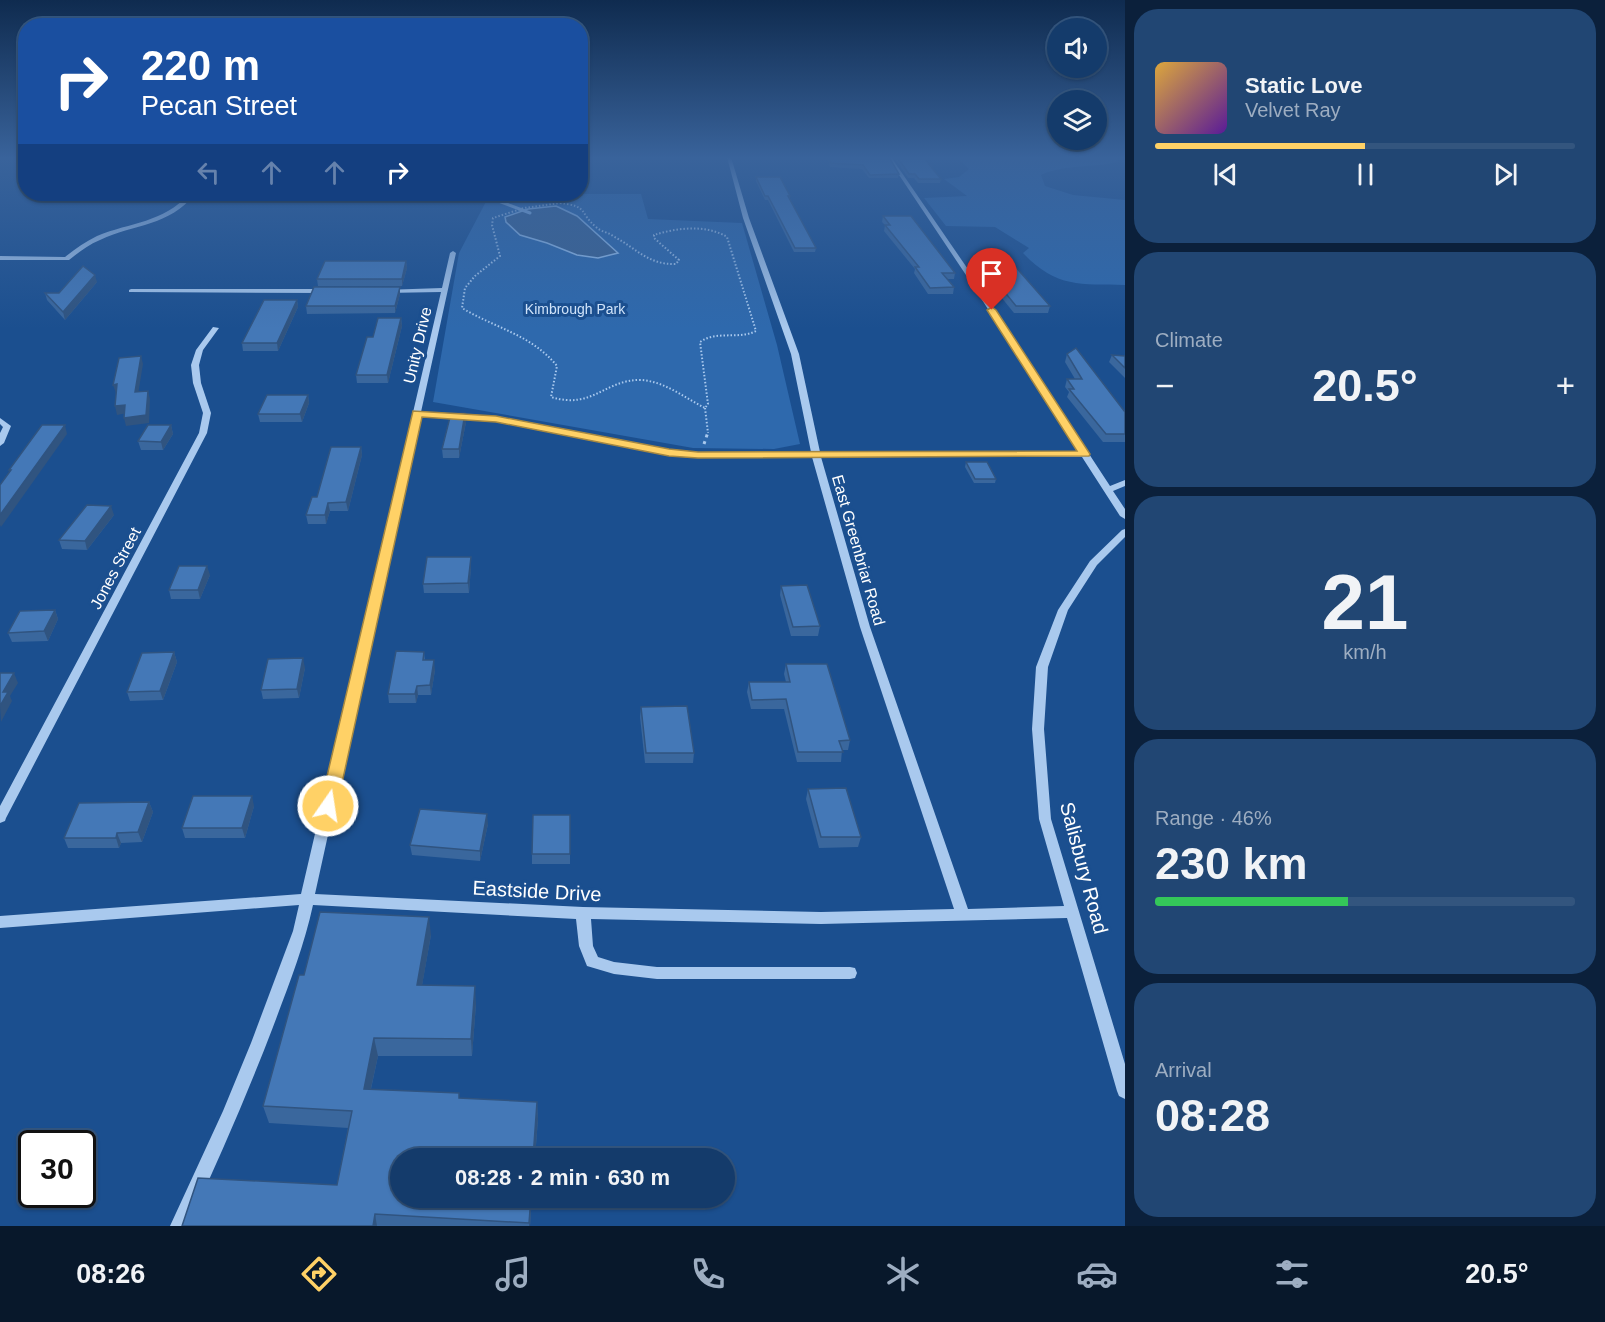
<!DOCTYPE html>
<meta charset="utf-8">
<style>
body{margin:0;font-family:Arial,sans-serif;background:#214673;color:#f1f3f6;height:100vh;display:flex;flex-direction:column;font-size:22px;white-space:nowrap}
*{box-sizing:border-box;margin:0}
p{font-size:20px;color:#9dadc1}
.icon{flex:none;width:33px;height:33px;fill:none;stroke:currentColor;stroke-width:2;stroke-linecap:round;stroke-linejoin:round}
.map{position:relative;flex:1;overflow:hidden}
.side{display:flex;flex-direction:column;gap:9px;padding:9px;background:#0b203b;width:480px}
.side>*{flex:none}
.banner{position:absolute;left:18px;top:18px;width:570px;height:183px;border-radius:24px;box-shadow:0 2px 4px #0004,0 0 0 2px #33557e;background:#1a4fa0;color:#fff;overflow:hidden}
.controls{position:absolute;left:1047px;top:18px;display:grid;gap:12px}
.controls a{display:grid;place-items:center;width:60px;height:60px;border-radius:50%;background:#143b6b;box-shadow:0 2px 4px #0004,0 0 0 2px #33557e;font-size:30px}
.speed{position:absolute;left:18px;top:1130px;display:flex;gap:12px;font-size:30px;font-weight:700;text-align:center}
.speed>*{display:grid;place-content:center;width:78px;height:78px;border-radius:50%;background:#143b6b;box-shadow:0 2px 4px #0004,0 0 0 2px #33557e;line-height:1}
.speed .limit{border:3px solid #111;border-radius:9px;background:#fff;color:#111}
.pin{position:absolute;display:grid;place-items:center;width:51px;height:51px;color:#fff;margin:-62px -26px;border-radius:50% 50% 50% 0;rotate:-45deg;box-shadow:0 0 6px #0007}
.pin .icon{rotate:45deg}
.me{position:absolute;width:66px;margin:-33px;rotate:13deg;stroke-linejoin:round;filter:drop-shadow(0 0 4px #0008)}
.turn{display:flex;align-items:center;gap:21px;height:126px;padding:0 24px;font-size:27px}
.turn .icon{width:78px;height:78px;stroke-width:2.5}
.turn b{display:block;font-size:42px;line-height:51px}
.lanes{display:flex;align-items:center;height:57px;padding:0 24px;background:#0003;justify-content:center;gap:30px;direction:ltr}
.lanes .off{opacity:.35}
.big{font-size:45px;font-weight:700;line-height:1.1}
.side .widget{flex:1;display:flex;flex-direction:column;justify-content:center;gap:9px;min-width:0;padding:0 21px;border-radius:24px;background:#214673}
.side .dial{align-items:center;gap:0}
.dial b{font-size:78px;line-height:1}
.song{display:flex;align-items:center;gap:18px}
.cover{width:72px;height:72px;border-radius:9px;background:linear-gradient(135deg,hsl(40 70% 55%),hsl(270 70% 35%))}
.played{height:6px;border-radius:3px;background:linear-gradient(90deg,#ffd166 50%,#33557e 50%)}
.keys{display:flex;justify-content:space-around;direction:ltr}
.heat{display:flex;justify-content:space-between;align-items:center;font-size:33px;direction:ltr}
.charge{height:9px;border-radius:4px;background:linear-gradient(90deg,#34c759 46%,#33557e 0)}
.trip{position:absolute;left:390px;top:1148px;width:345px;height:60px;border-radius:30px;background:#143b6b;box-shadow:0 2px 4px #0004,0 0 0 2px #33557e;font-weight:700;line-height:60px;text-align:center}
.dock{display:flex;height:96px;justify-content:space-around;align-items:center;background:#08182b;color:#9dadc1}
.dock .icon{width:42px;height:42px}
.dock .active{color:#ffd166}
.dock b{font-size:27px;color:#f1f3f6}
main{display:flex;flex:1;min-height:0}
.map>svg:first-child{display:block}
.green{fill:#2e69ad}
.water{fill:#3c6290;stroke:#9cc4f0;stroke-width:1.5}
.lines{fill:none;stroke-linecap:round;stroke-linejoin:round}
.stream{stroke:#9cc4f0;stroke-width:3}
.path-far1{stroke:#a9c9ee;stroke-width:2;stroke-dasharray:1.5 2;stroke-linecap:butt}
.path{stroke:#a9c9ee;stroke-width:3;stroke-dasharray:3 4;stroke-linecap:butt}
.minor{fill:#a9c9ee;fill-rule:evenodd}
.wall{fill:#3a679d}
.shaded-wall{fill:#305480}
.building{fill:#4478b7;stroke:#305480;stroke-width:1.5}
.route{fill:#ffd166;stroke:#a68842;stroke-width:1.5}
.labels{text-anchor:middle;stroke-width:6;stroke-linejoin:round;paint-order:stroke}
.far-park-label{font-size:14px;fill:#cfe3fa;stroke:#1b4f8f}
.street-label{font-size:16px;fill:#fff;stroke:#1b4f8f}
.near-street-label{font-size:20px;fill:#fff;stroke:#1b4f8f}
</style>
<main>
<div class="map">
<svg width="1125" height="1226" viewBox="0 0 1125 1226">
<rect width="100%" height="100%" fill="#1b4f8f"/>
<g class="green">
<path d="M957 157H1118V162C1092 168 1065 164 1041 175L1045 186 1073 195 1125 200V285C1080 284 1056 288 1023 253L1029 248 995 227 946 226 924 198 967 196 944 179 959 177 969 169Z"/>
<path d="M490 194H641L648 219 742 223 777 345 800 444 774 449 693 448 433 402 459 253Z"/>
</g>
<path class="water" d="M556 206 577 216 618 253 598 258 577 255 547 243 520 235 506 222 505 217 528 209Z"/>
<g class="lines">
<path class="stream" d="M480 194 530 213"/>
<g class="path-far1">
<path d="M560 203C589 206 579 213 596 227 601 232 608 232 613 236 636 248 648 265 676 264L679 260 654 238V235C676 228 706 224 727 237L756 331C738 340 717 330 700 342L708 404 705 408C685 398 664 381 641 380 605 379 593 410 551 397L557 366C532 335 495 328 462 308L465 288 475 276 500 256 492 225 493 218 524 208Z"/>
<path d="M705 408 708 433"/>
</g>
<path class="path" d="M704 444 708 432"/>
<g class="minor">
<path d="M727 157H731L749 218 799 354 820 452 1079 451 968 278 887 157H891L974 278 1110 486 1125 480V486L1113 491 1125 509V519L1120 516 1082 457H821L870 627 968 909 1064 906 1039 819 1032 729 1036 667 1058 610 1090 561 1122 530 1125 529V537L1097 565 1068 610 1048 667 1044 729 1051 819 1125 1064V1099L1119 1096 1117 1091 1067 918 821 924 591 919 593 946 598 957 614 962 657 967H850L855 968 857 973 855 978 850 979H657L614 974 587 966 579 946 576 919 313 905C304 947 288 987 273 1027 247 1095 218 1161 188 1226H170L223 1111 251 1043 293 931 299 905 0 928V916L301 894 441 292 385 293 383 292V290L442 288 450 253 453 251 456 253 421 412 496 417 669 449 698 452H811L791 354 743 218ZM420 417 496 421 669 455 698 458 812 457 860 627 954 909 821 912 583 907 315 894Z"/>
<path d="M189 194H195C168 227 136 223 100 240 88 245 79 252 69 260H0V256L65 257C75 249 85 242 97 236 131 222 163 223 189 194Z"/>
<path d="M131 289H325L328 291 325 293 129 292V290Z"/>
<path d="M213 327 219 328 203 350 199 365 201 383 211 413 207 433 6 818 5 821 0 823V806L199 433 203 413 193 383 191 365 196 350Z"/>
<path d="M0 418 11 426 4 443 0 446V433L3 427 0 424Z"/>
</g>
</g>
<g class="wall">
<path d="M827 157H889L899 174 898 178H869L862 169 830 167Z"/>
<path d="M894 157H923L941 179 940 183H918L914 178H908Z"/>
<path d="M756 177 790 196 789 200 816 248 815 252H794L768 200H765L756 181Z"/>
<path d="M883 216 955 273 954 279H947L954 287 953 294H928L914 273 915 269 884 231 885 225 882 222Z"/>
<path d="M406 261 407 268 402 286H318L317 279Z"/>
<path d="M982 264 1050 306 1048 313H1014L980 271Z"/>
<path d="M97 282 65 320 47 300 45 293H59Z"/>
<path d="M400 294 395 313 307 314 306 306Z"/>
<path d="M297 300 298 307 278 351H243L242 343Z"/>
<path d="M401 318 402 326 388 383H357L356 375 373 337Z"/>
<path d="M1067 354 1125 412V442H1103L1067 397 1069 392 1065 387 1067 379H1075L1065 362Z"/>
<path d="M1112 355 1125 356V378L1109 362Z"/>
<path d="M308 395 309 403 302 422H260L258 414Z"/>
<path d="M466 422 459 458H443L442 449Z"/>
<path d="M171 425 173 434 163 450H141L138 441Z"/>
<path d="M361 447 362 455 348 511H330L326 524H308L306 515 317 497Z"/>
<path d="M966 462 996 479 995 483H974L965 467Z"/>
<path d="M114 515 87 550 62 549 59 540Z"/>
<path d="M471 566 469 593H424L423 584Z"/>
<path d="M210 575 200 599H171L169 590Z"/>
<path d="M781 586 820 626 818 636H791L780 595Z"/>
<path d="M55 610 58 619 48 641 12 642 8 633Z"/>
<path d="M174 652 177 662 163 700 130 701 127 692Z"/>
<path d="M424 652 425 660 435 670 431 695H418L416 703H389L388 694Z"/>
<path d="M786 664 850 740 848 750H842L841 762H797L784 709H751L747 692 749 682H786L784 674Z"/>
<path d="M305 668 299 698 263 699 261 690Z"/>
<path d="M641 707 694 753 693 763H645L640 717Z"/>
<path d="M808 789 861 837 858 847 819 848 806 799Z"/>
<path d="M149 802 153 812 142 842 121 843 119 848H68L64 838Z"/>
<path d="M254 806 245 838H185L182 828Z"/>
<path d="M570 815V864H532V854Z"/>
<path d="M488 824 480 861 412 855 410 845Z"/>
<path d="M431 935 422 985 476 1004 472 1056H378L371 1089 460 1098 537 1102 538 1119 535 1158H400V1197H532L530 1226H182L337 1185 348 1128 269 1123 263 1106 304 975Z"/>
</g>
<g class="shaded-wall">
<path d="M406 261 407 268 402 286V279Z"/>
<path d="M95 275 97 282 65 320 63 312Z"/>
<path d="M400 287V294L395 313V306Z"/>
<path d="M297 300 298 307 278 351 277 343Z"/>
<path d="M401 318 402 326 388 383 387 375Z"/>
<path d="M141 356 143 364 137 401 135 392Z"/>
<path d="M117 384 119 393H116L113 385Z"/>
<path d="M148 391 150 399 149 423 126 426 124 418Z"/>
<path d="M308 395 309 403 302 422 300 414Z"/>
<path d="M125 405 127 413 117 415 115 406Z"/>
<path d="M465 413 466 422 459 458V449Z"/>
<path d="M65 425 67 434 1 527 0 525V515Z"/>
<path d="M171 425 173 434 163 450 161 442Z"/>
<path d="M361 447 362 455 348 511 346 502Z"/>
<path d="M328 503 330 511 326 524 325 515Z"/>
<path d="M111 506 114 515 87 550 85 541Z"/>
<path d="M471 557V566L469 593 468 583Z"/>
<path d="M207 566 210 575 200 599 198 590Z"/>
<path d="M55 610 58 619 48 641 44 631Z"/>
<path d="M174 652 177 662 163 700 160 691Z"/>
<path d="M303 658 305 668 299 698 297 689Z"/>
<path d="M434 660 435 670 431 695 430 685Z"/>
<path d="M14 673 18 683 10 696 12 701 1 722 0 706 3 692Z"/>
<path d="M417 686 418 695 416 703 415 694Z"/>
<path d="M252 796 254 806 245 838 242 828Z"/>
<path d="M149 802 153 812 142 842 138 832Z"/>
<path d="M487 814 488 824 480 861V851Z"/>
<path d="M117 833 121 843 119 848 116 838Z"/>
<path d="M429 917 431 935 419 1003 417 985Z"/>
<path d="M475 986 476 1004 472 1056 471 1039Z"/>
<path d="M374 1038 378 1056 367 1106 364 1089Z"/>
<path d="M537 1102 538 1119 535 1158H533Z"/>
<path d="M531 1197H532L530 1226H529Z"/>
<path d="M375 1214 377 1226H373Z"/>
</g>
<g class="building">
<path d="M828 157H889L899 174 870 175 863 165 830 163Z"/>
<path d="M897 157H923L941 179H919L915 174H909Z"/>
<path d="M756 177H780L790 196H788L816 248H795L768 196H765Z"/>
<path d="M883 216H911L955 273H942L954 287 930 288 915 267H919L885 225H890Z"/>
<path d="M325 261H406L402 279H317Z"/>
<path d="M982 264H1013L1050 306H1016Z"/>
<path d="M83 266 95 275 63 312 45 293H59Z"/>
<path d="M314 287H400L395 306H306Z"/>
<path d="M264 300H297L277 343H242Z"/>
<path d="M378 318H401L387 375H356L367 337H373Z"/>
<path d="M1076 348 1125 412V434H1106L1069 389H1074L1067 379H1082L1067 354Z"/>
<path d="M1112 355 1125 356V368Z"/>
<path d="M141 356 135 392 148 391 146 415 124 418 125 405 115 406 117 384 113 385 119 358Z"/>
<path d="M267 395H308L300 414H258Z"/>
<path d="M451 413H465L459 449H442Z"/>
<path d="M42 425H65L0 515V485L11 470H9Z"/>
<path d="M148 425H171L161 442 138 441Z"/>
<path d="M331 447H361L346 502 328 503 325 515H306L312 497H317Z"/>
<path d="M966 462H987L996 479H975Z"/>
<path d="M87 505 111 506 85 541 59 540Z"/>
<path d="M427 557H471L468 583 423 584Z"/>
<path d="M179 566H207L198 590H169Z"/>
<path d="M807 585 820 626 793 627 781 586Z"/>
<path d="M55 610 44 631 8 633 20 611Z"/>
<path d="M396 651 424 652 423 660H434L430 685 417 686 415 694H388Z"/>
<path d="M174 652 160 691 127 692 142 653Z"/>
<path d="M303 658 297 689 261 690 268 659Z"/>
<path d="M786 664H827L850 740 839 741 843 752H798L786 699 752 700 749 682H790Z"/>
<path d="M0 673H14L3 692H8L0 706Z"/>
<path d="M687 706 694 753H646L641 707Z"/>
<path d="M846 788 861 837H821L808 789Z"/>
<path d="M193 796H252L242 828H182Z"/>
<path d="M149 802 138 832 117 833 116 838H64L79 803Z"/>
<path d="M420 809 487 814 480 851 410 845Z"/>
<path d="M533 815H570V854H532Z"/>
<path d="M320 912 429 917 417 985 475 986 471 1039 374 1038 364 1089 459 1093V1098L537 1102 533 1158H400V1197H531L529 1223 375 1214 373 1226H182L198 1178 337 1185 352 1111 263 1106 299 975H304Z"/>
</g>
<linearGradient id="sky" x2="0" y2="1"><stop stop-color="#0f2b4f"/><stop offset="0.48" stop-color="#39639b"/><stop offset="1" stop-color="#39639b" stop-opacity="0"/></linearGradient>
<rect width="1125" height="329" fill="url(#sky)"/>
<path class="route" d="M992 307 996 310 1090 454 1089 456 698 458 669 456 496 422 422 417 337 806 334 811 328 813 322 811 320 806 413 411 496 416 669 449 698 452 1077 451 987 310Z"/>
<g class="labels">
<g class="far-park-label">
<text x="575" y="314">Kimbrough Park</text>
</g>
<g class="street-label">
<text transform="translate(417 345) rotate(-77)" y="6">Unity Drive</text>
<text transform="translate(859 550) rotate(74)" y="6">East Greenbriar Road</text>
<text transform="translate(115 568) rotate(-62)" y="6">Jones Street</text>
</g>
<g class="near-street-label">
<text transform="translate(1084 868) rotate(75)" y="7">Salisbury Road</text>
<text transform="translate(537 891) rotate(3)" y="7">Eastside Drive</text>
</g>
</g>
</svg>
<div class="controls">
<a><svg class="icon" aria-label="sound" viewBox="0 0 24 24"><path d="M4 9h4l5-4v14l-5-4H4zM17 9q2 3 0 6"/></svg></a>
<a><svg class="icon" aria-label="layers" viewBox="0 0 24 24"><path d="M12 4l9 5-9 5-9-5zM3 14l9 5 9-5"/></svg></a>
</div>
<div class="speed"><div class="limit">30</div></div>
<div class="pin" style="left:992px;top:310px;background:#d93025"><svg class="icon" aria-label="arrive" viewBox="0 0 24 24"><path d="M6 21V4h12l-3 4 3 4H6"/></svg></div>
<svg class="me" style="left:328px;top:806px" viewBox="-20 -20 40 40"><circle r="17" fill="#ffd166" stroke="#fff" stroke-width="3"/><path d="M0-11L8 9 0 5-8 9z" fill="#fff"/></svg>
<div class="trip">08:28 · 2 min · 630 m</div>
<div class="banner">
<div class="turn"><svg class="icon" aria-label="right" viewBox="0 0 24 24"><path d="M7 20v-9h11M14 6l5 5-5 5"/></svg><div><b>220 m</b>Pecan Street</div></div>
<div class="lanes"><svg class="icon off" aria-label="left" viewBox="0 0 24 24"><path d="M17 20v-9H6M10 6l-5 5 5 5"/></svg><svg class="icon off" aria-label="ahead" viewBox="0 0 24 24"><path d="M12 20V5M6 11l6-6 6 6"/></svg><svg class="icon off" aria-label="ahead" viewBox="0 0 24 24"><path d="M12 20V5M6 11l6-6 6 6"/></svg><svg class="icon" aria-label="right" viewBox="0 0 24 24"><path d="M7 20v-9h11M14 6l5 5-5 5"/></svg></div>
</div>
</div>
<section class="side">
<div class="widget">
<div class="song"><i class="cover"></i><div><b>Static Love</b><p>Velvet Ray</p></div></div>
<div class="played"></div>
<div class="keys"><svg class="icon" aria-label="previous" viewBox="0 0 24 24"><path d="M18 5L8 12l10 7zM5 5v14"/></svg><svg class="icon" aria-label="pause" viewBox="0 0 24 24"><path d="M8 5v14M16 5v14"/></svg><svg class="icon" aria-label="next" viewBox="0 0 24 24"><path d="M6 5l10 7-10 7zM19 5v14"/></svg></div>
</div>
<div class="widget"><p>Climate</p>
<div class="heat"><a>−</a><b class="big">20.5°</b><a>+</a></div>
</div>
<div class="widget dial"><b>21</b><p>km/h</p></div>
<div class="widget"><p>Range · 46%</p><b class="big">230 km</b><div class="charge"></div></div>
<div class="widget"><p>Arrival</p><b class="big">08:28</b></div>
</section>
</main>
<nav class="dock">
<b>08:26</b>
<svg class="icon active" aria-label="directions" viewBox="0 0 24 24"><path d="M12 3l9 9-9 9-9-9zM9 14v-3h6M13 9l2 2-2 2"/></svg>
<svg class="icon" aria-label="music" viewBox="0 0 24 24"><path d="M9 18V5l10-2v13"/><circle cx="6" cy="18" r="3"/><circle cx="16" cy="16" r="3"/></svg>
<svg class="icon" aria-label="phone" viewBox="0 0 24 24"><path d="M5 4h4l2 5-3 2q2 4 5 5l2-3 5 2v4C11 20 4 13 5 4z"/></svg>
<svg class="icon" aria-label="climate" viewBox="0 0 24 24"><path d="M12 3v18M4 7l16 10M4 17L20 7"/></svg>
<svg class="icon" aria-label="car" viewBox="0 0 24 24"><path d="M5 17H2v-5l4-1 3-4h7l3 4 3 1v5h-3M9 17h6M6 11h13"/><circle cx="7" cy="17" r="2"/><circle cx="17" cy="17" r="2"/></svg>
<svg class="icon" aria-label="filters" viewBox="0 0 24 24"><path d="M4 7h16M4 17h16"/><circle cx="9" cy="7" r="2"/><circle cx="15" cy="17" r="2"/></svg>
<b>20.5°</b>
</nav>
